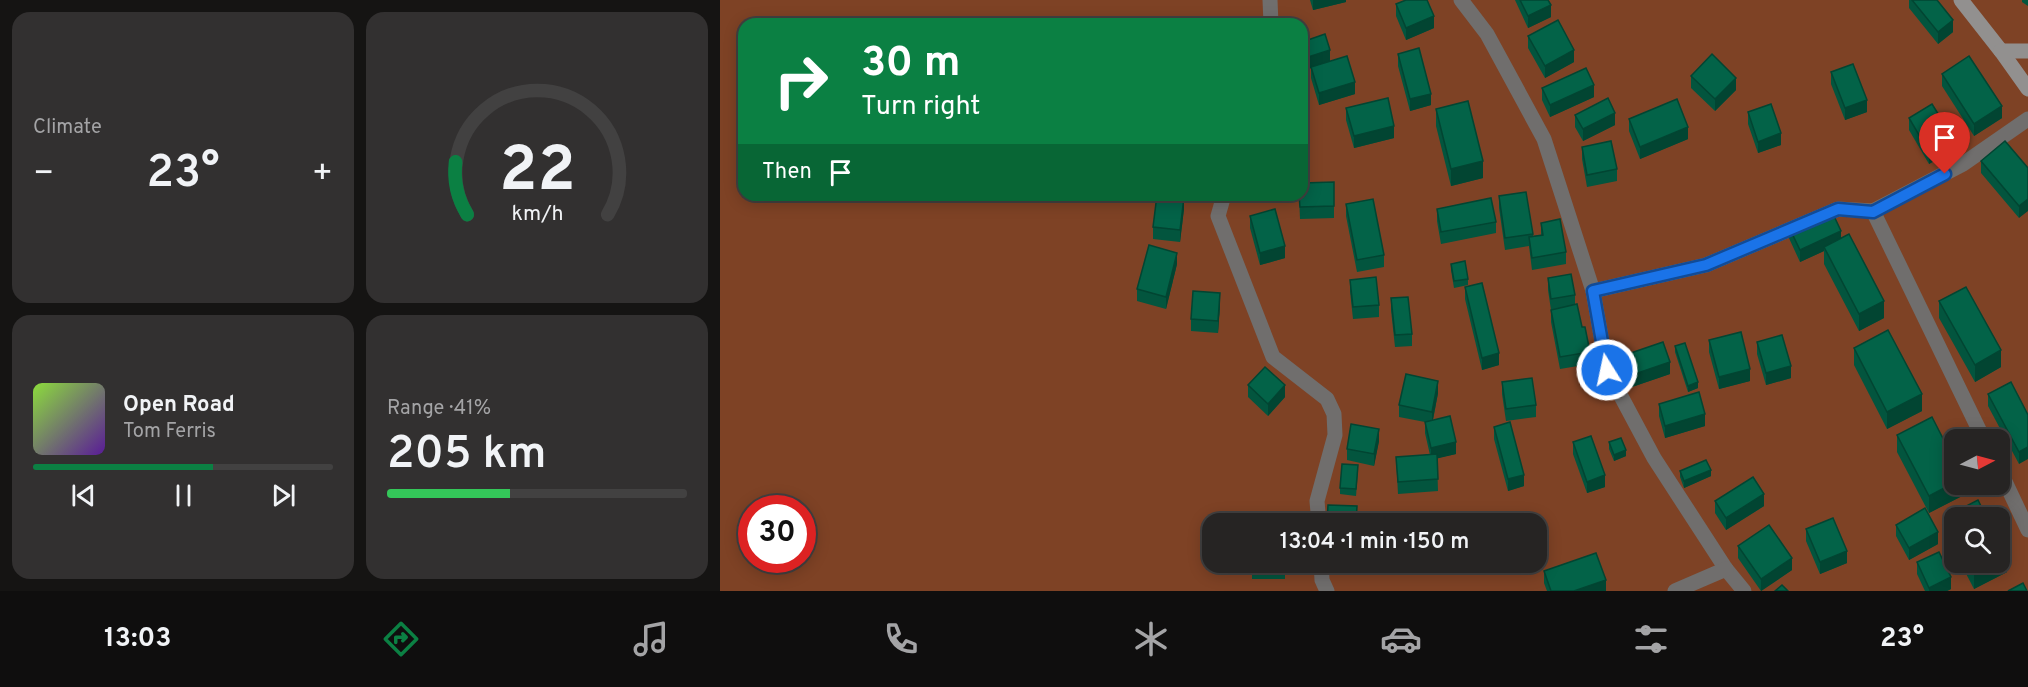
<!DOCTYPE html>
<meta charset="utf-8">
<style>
body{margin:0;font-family:Overpass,sans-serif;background:#323030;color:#f1f3f6;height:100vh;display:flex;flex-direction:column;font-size:22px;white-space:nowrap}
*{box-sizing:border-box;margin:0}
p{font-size:20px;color:#a4a4a6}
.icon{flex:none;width:33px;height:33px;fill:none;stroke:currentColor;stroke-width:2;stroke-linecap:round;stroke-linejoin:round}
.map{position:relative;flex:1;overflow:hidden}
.drawer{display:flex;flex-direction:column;gap:12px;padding:12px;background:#151413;width:720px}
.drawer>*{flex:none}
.hud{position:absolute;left:18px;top:18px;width:570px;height:183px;border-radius:18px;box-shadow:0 3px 15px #0003,0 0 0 2px #424141;background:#0b8043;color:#fff;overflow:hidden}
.needle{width:39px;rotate:84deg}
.controls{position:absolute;left:1224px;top:429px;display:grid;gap:12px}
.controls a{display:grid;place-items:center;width:66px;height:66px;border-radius:12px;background:#262423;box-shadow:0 3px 15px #0003,0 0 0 2px #424141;font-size:30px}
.speed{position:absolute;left:18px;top:495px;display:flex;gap:12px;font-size:30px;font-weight:700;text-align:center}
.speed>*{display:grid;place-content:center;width:78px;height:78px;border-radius:50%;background:#262423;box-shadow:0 3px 15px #0003,0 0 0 2px #424141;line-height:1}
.speed .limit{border:9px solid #d22;background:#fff;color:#111}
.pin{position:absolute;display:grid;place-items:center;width:51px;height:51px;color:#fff;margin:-62px -26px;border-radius:50% 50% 50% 0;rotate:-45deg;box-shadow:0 0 6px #0007}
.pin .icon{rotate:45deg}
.me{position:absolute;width:66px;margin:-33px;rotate:350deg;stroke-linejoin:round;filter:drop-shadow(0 0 4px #0008)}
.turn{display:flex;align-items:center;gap:21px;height:126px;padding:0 24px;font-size:27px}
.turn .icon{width:78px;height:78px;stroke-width:2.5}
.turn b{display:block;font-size:42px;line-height:51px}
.then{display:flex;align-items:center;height:57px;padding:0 24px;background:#0003;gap:12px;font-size:22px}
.big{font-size:45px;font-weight:600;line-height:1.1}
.drawer .tile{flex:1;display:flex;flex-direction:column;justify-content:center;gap:9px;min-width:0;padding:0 21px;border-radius:18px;background:#323030}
.drawer .dial{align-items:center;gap:0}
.dial svg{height:156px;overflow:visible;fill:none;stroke:#424141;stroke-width:7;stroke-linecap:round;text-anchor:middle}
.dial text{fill:#f1f3f6;stroke:none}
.song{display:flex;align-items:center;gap:18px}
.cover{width:72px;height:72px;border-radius:9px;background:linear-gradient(135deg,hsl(90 70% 55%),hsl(270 70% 35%))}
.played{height:6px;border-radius:3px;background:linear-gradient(90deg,#0b8043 60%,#424141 60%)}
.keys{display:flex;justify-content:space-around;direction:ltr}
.heat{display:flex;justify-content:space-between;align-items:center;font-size:33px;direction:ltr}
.charge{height:9px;border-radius:4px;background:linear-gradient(90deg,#34c759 41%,#424141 0)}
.drawer .tiles{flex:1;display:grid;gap:12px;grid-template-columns:repeat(2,1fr)}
.trip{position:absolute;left:482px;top:513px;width:345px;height:60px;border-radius:18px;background:#262423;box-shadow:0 3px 15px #0003,0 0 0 2px #424141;font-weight:600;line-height:60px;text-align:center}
.tab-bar{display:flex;height:96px;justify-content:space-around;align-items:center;background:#0f0e0e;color:#a4a4a6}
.tab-bar .icon{width:42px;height:42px}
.tab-bar .selected{color:#0b8043}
.tab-bar b{font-size:27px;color:#f1f3f6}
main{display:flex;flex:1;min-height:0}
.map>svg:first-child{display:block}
.green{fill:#7e4225;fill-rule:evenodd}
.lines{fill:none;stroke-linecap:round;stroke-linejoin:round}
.street{stroke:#706e6d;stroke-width:15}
.secondary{stroke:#92908f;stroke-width:15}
.wall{fill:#03553e}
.shaded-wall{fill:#024532}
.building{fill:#036348;stroke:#024532;stroke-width:1.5}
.route-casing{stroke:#114b97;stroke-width:15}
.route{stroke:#1a73e8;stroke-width:10}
</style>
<main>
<section class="drawer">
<div class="tiles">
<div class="tile"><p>Climate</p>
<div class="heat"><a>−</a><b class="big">23°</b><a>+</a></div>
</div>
<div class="tile dial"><svg viewBox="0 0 100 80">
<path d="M14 69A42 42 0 1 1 86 69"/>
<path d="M14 69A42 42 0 0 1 8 42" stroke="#0b8043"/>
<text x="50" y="56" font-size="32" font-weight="700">22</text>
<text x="50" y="72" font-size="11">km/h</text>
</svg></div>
<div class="tile">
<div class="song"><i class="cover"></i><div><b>Open Road</b><p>Tom Ferris</p></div></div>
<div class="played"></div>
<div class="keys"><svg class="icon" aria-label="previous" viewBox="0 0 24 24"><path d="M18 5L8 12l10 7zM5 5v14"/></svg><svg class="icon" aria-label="pause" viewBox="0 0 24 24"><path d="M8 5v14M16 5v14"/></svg><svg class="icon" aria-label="next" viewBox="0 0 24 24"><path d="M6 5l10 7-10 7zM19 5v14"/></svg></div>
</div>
<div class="tile"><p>Range · 41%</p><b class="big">205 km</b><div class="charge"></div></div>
</div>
</section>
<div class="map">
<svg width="1308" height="591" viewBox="0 0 1308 591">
<rect width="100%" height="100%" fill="#33302f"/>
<path class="green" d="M0 0H1308V591H0ZM24 24H582V195H24ZM1234 440H1280V484H1234ZM32 508H82V560H32ZM1234 518H1280V562H1234ZM492 524H816V562H492Z"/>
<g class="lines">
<g class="street">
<path d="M550 0 551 24"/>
<path d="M741 0 767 34 824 139 873 291 887 370 934 458 1006 569 1024 591"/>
<path d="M504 195 498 216 553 357 607 399 614 414 615 435 597 501 599 524"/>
<path d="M1153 211 1243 164 1308 119"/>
<path d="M873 291 986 265 1118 209 1153 211 1264 440"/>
<path d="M1280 471 1308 530"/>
<path d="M601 562 602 580 607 591"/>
<path d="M955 591 1006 569"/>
</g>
<g class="secondary">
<path d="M1241 0 1281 51 1308 89"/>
<path d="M1281 51H1308"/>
</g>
</g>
<g class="wall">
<path d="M590 0H626V2L593 10Z"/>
<path d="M795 0H828L831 17 808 28Z"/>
<path d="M1189 0H1217L1233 32 1218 44 1189 8Z"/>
<path d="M1302 0H1308V6L1302 2Z"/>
<path d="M676 4 714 28 686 40 676 16Z"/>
<path d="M808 36 854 62 825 78 808 48Z"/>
<path d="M678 54 711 105 690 111 678 66Z"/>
<path d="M610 61 635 94 599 105 591 78V68Z"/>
<path d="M1111 72 1147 112 1125 120 1111 84Z"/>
<path d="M1222 74 1282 118 1254 136 1222 86Z"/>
<path d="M971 76 1016 90 995 111 971 88Z"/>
<path d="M822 88 874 97 830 117 822 100Z"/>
<path d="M626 108 674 138 634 148 626 120Z"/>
<path d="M716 109 763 178 731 186 716 126Z"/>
<path d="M1028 112 1061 145 1038 153 1028 124Z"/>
<path d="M855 115 895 125 863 141 855 127Z"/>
<path d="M1189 118 1233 150 1209 164 1189 130Z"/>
<path d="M909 119 968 139 920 159 909 131Z"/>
<path d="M862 147 897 169V181L867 187 862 159Z"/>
<path d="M1261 161 1308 168 1299 218 1261 173Z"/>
<path d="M614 182V218L580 219 579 195H582Z"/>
<path d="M513 195H525L524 199 513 197Z"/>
<path d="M779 196 813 234V237L821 235V223L846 252V264L812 270 809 246 785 250 779 208Z"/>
<path d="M626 204 664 255V267L637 272 626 216Z"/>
<path d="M464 209 460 242 433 239V227Z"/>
<path d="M717 209 776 222V233L721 244 717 221Z"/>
<path d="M530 216 565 258 540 265 530 228Z"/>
<path d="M1099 221 1121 238 1164 318 1139 331 1104 264V251L1080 262 1068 236V225Z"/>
<path d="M457 264 446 309 417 301V289Z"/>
<path d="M731 264 748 279V285L734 288 731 270Z"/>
<path d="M828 278 855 295V305L870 352V364L840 369 831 322V310L828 290Z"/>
<path d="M630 280 659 305V317L633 319 630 291Z"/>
<path d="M745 287 779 365 762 370 745 299Z"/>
<path d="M671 298 692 334V346L675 347 671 310Z"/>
<path d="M1219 301 1281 367 1255 382 1219 318Z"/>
<path d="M500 305 498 333 471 331V319Z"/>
<path d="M989 340 1030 381 999 389 989 352Z"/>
<path d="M1037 342 1071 378 1046 385 1037 354Z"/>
<path d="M955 346 978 388 968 392 955 352Z"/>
<path d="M1134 348 1202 411 1167 429 1134 365Z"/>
<path d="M902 356 950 374 909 388 902 367Z"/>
<path d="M782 382 816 405V417L786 421 782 394Z"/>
<path d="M528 385 565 397 548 416 528 397Z"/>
<path d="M718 393 713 420 736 454 717 458 718 491 678 494 676 457 710 455 705 433V422L679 417V405Z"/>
<path d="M1268 394 1308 415 1299 464 1268 406Z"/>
<path d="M939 404 985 426 945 438 939 416Z"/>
<path d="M774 427 804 486 788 491 774 439Z"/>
<path d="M1177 435 1244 484V495L1209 513 1177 452Z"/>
<path d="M659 441 654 466 627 460V449Z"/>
<path d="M853 442 885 487 867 493 853 454Z"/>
<path d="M889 442 906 456 894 461 889 449Z"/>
<path d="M638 471 636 496 620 494V488Z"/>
<path d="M960 471 991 476 964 488 960 477Z"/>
<path d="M995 501 1044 506 1006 530 995 513Z"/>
<path d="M1225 517 1234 518V551L1225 534Z"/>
<path d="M1176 525 1218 544 1189 560 1176 536Z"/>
<path d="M1086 529 1127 563 1100 574 1086 541Z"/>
<path d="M1018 546 1072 570 1041 591 1018 558Z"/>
<rect x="532" y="562" width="33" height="17"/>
<path d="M620 562H635V565L620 564Z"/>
<path d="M1197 562 1231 589 1227 591H1205L1197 574Z"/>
<path d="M1240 562H1280L1287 572 1254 589Z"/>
<path d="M824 571 886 591H827L824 583Z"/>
</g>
<g class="shaded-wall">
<path d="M593 0H626V2L593 10Z"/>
<path d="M831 5V17L808 28V16Z"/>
<path d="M714 16V28L686 40V28Z"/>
<path d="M1233 20V32L1218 44V32Z"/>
<path d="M610 50V62L582 71V59Z"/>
<path d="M854 50V62L825 78V66Z"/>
<path d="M1016 78V90L995 111V99Z"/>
<path d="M635 82V94L599 105V93Z"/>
<path d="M874 85V97L830 117V105Z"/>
<path d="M711 94V105L690 111V99Z"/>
<path d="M589 95V107L582 110V98Z"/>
<path d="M1147 100V112L1125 120V108Z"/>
<path d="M1282 106V118L1254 136V124Z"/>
<path d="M895 113V125L863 141V129Z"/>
<path d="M674 126V138L634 148V136Z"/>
<path d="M968 127V139L920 159V147Z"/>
<path d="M1061 133V145L1038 153V142Z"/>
<path d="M1233 138V150L1209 164V152Z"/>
<path d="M763 161V178L731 186V169Z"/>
<path d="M464 197V209L460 242V230Z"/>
<path d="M1308 199V211L1299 218V206Z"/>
<path d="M1121 231V243L1104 247V251L1080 262V250Z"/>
<path d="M565 246V258L540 265V253Z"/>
<path d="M457 253V264L446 309V297Z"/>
<path d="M500 293V305L498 333V321Z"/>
<path d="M1164 301V318L1139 331V314Z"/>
<path d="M1281 350V367L1255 382V365Z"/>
<path d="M779 353V365L762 370V358Z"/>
<path d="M950 362V374L909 388V376Z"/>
<path d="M1071 366V378L1046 385V373Z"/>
<path d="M1030 369V381L999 389V377Z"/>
<path d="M718 381V393L712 424V412Z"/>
<path d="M978 382V388L968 392V386Z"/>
<path d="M565 385V397L548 416V404Z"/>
<path d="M1202 394V411L1167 429V412Z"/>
<path d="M985 414V426L945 438V426Z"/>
<path d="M659 429V441L654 466V454Z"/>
<path d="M736 442V454L711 460V448Z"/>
<path d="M1308 447V459L1299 464V452Z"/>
<path d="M906 450V456L894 461V455Z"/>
<path d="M991 470V476L964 488V481Z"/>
<path d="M804 475V486L788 491V479Z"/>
<path d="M885 475V487L867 493V482Z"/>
<path d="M1234 483V484H1244V495L1209 513V496Z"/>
<path d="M1044 494V506L1006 530V518Z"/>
<path d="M1218 532V544L1189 560V548Z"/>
<path d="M1127 551V563L1100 574V562Z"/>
<path d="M1287 555V572L1254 589V572L1272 562H1280V559Z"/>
<path d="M1072 558V570L1041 591V579Z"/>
<path d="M1231 577V589L1227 591H1209V588Z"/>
<path d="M886 580V591H854Z"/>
</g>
<g class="building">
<path d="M686 0H707L714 16 686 28 676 4Z"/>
<path d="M800 0H828L831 5 808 16Z"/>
<path d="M1192 0H1217L1233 20 1218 32Z"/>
<path d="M838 20 854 50 825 66 808 36Z"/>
<path d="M605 34 610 50 582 59V42Z"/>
<path d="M699 48 711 94 690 99 678 54Z"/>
<path d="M992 54 1016 78 995 99 971 76Z"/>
<path d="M627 56 635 82 599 93 591 67Z"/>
<path d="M1249 56 1282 106 1254 124 1222 74Z"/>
<path d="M1133 64 1147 100 1125 108 1111 72Z"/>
<path d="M866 68 874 85 830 105 822 88Z"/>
<path d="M582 78 589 95 582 98Z"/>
<path d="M668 98 674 126 634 136 626 108Z"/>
<path d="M888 98 895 113 863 129 855 115Z"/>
<path d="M957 99 968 127 920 147 909 119Z"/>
<path d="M748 101 763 161 731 169 716 109Z"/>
<path d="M1051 104 1061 133 1038 142 1028 112Z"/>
<path d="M1212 104 1233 138 1209 152 1189 118Z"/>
<path d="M891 141 897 169 867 175 862 147Z"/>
<path d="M1285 141 1308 168V199L1299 206 1261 161Z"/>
<path d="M614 182V206L580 207 579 195H582V183Z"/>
<path d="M806 192 813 234 785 238 779 196Z"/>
<path d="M437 195 464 197 460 230 433 227Z"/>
<path d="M771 198 776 222 721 232 717 209Z"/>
<path d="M653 199 664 255 637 260 626 204Z"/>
<path d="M555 209 565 246 540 253 530 216Z"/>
<path d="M1095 212 1099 221 1113 214 1121 231 1080 250 1068 225Z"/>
<path d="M840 219 846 252 812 258 809 237 823 235 821 223Z"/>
<path d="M1129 234 1164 301 1139 314 1104 247Z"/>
<path d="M429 245 457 253 446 297 417 289Z"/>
<path d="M745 261 748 279 734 281 731 264Z"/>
<path d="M851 274 855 295 831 299 828 278Z"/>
<path d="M656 277 659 305 633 307 630 280Z"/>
<path d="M762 283 779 353 762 358 745 287Z"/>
<path d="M1246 287 1281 350 1255 365 1219 301Z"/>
<path d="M473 291 500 293 498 321 471 319Z"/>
<path d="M688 297 692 334 675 335 671 298Z"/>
<path d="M857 304 862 327H865L870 352 840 357 831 310Z"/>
<path d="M1168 330 1202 394 1167 412 1134 348Z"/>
<path d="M1021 332 1030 369 999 377 989 340Z"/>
<path d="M1062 335 1071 366 1046 373 1037 342Z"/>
<path d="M943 342 950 362 909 376 902 356Z"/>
<path d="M965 343 978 382 968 386 955 346Z"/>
<path d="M545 367 565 385 548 404 528 385Z"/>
<path d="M686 374 718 381 712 412 679 405Z"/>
<path d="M812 378 816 405 786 409 782 382Z"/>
<path d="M1291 382 1308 415V447L1299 452 1268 394Z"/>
<path d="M979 392 985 414 945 426 939 404Z"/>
<path d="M730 416 736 442 711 448 705 422Z"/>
<path d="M1212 417 1234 460V483L1209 496 1177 435Z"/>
<path d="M790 422 804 475 788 479 774 427Z"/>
<path d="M631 424 659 429 654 454 627 449Z"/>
<path d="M871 436 885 475 867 482 853 442Z"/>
<path d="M901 438 906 450 894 455 889 442Z"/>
<path d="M717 454 718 479 678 482 676 457Z"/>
<path d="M986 460 991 470 964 481 960 471Z"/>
<path d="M622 464 638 465 636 489 620 488Z"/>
<path d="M1033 477 1044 494 1006 518 995 501Z"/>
<path d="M1258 500 1267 518H1234V534L1225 517Z"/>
<path d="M608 505 637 506 636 524 607 523Z"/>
<path d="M1205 508 1218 532 1189 548 1176 525Z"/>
<path d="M1113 518 1127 551 1100 562 1086 529Z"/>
<path d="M1049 525 1072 558 1041 579 1018 546Z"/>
<path d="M1280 542 1287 555 1280 559Z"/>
<path d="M1219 552 1231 577 1209 588 1197 562Z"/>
<path d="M876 553 886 580 854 591H831L824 571Z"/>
<path d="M532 562H565V567L532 568Z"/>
<path d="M1249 562H1272L1254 572Z"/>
<path d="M1303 583 1307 591H1288Z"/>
<path d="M1062 585 1068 591H1055Z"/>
</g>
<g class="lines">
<defs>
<path id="route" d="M887 370 873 291 986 265 1118 209 1153 212 1225 174"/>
</defs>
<use href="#route" class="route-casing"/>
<use href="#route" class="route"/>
</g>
</svg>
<div class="controls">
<a><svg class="needle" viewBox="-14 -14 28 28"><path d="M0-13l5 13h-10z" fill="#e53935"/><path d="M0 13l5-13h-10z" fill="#a4a4a6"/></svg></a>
<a><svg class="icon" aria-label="search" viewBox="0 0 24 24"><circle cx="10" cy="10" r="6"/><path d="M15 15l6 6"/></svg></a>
</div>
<div class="speed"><div class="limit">30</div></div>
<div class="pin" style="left:1225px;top:174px;background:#d93025"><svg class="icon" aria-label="arrive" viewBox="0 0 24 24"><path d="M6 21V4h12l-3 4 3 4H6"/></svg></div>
<svg class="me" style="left:887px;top:370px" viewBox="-20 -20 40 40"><circle r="17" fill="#1a73e8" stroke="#fff" stroke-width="3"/><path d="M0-11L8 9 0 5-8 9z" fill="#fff"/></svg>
<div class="trip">13:04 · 1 min · 150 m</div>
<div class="hud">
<div class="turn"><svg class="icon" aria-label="right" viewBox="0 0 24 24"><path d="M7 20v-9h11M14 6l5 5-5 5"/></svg><div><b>30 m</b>Turn right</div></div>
<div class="then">Then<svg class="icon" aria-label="arrive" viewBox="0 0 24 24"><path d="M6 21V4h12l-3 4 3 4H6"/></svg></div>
</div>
</div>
</main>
<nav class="tab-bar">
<b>13:03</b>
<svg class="icon selected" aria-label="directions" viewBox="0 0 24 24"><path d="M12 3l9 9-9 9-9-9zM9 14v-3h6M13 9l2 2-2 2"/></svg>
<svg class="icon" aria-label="music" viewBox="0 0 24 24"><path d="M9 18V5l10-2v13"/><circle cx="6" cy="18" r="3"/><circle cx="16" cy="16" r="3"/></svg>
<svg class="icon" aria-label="phone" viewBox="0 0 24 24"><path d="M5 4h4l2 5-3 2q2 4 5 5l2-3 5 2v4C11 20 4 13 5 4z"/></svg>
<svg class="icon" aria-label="climate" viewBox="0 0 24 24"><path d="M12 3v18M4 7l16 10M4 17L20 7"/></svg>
<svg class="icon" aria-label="car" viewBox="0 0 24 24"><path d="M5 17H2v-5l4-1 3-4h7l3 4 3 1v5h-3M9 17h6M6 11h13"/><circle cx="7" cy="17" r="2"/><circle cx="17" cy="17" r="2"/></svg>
<svg class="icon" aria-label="filters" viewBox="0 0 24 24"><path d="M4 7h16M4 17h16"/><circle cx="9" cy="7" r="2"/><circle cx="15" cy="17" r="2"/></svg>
<b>23°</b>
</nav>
